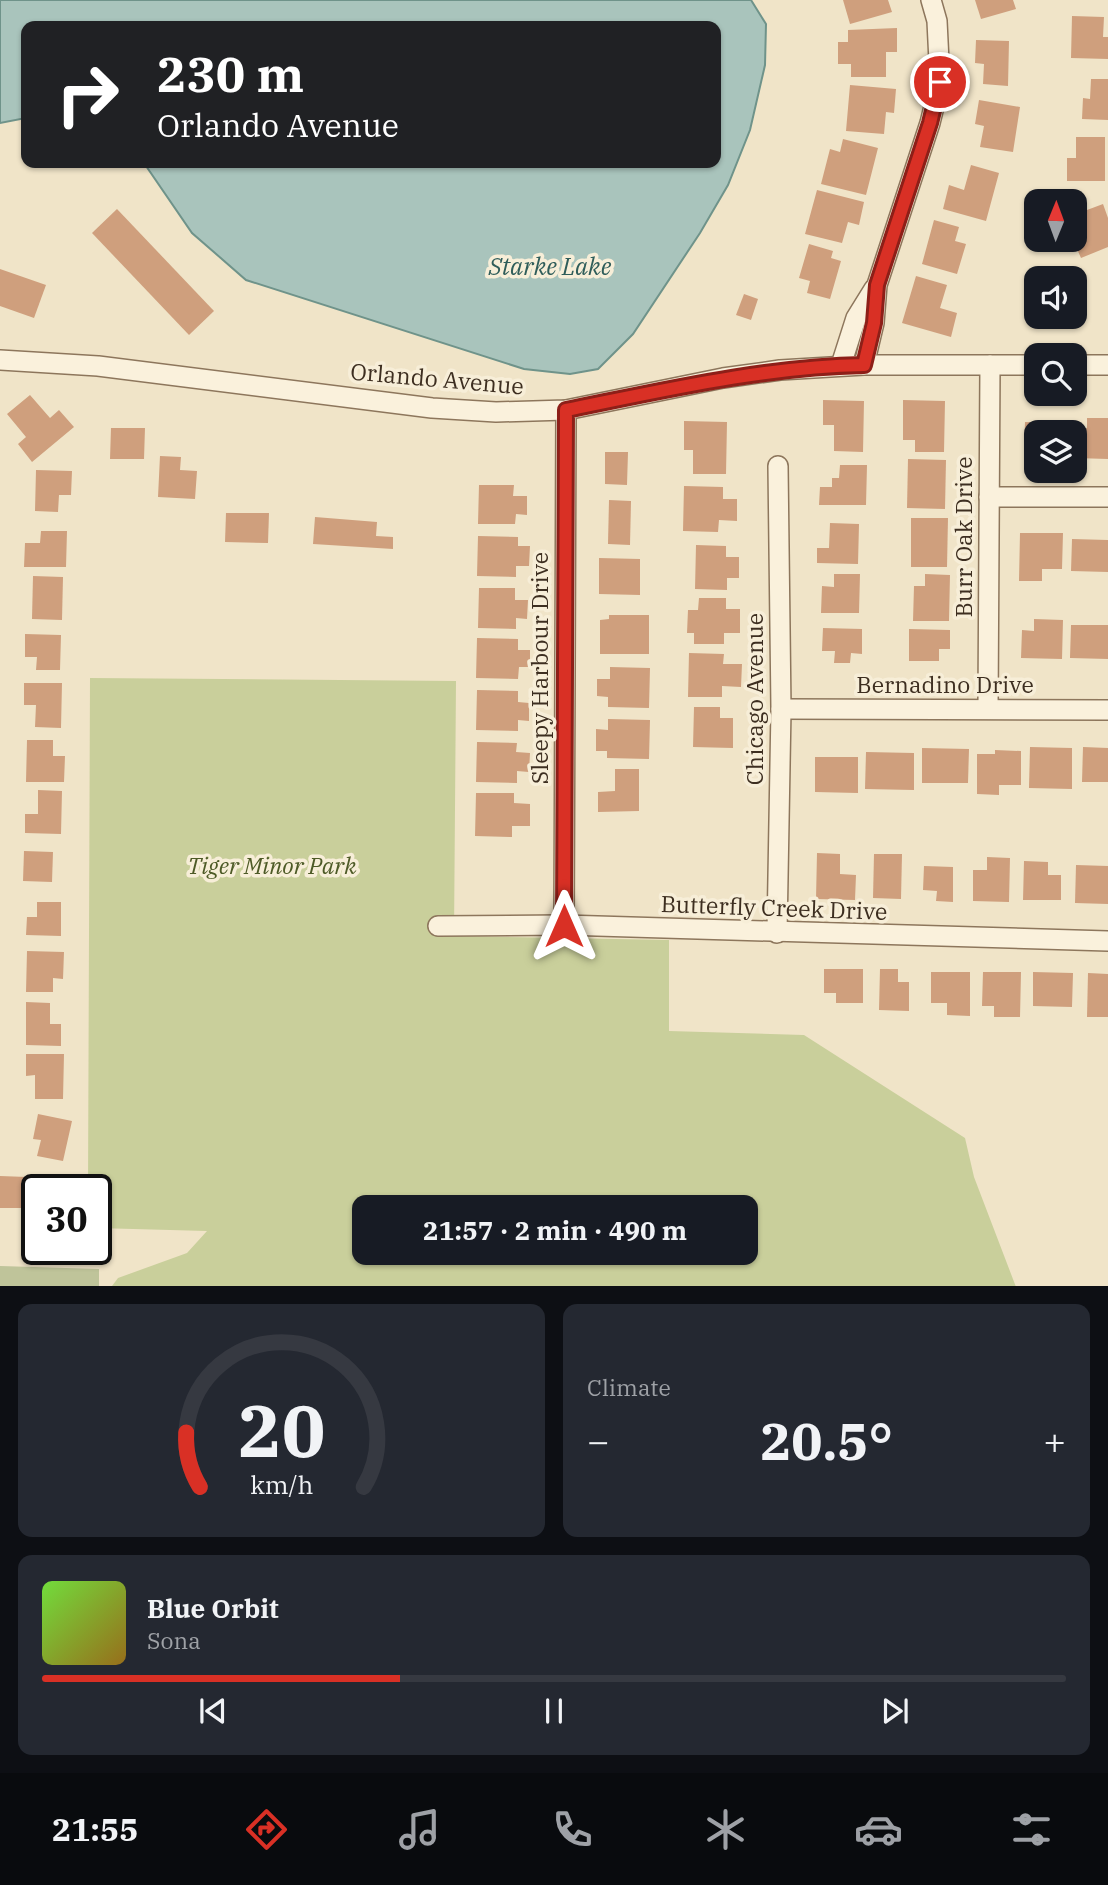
<!DOCTYPE html>
<meta charset="utf-8">
<style>
body{margin:0;font-family:"IBM Plex Serif",serif;background:#242831;color:#f1f3f6;height:100vh;display:flex;flex-direction:column;font-size:26px;white-space:nowrap}
*{box-sizing:border-box;margin:0}
p{font-size:23px;color:#9ea1a6}
.icon{flex:none;width:38px;height:38px;fill:none;stroke:currentColor;stroke-width:2;stroke-linecap:round;stroke-linejoin:round}
.map{position:relative;height:1286px;overflow:hidden}
.side{display:flex;flex-direction:column;gap:18px;padding:18px;background:#0d0f14;flex:1}
.side>*{flex:none}
.guide{position:absolute;left:21px;top:21px;width:700px;height:147px;border-radius:14px;box-shadow:0 2px 5px #0004;background:#202124;color:#fff;overflow:hidden}
.needle{width:46px;rotate:1deg}
.buttons{position:absolute;left:1024px;top:189px;display:grid;gap:14px}
.buttons a{display:grid;place-items:center;width:63px;height:63px;border-radius:14px;background:#171b24;box-shadow:0 2px 5px #0004;font-size:35px}
.speed{position:absolute;left:21px;top:1174px;display:flex;gap:14px;font-size:35px;font-weight:700;text-align:center}
.speed>*{display:grid;place-content:center;width:91px;height:91px;border-radius:50%;background:#171b24;box-shadow:0 2px 5px #0004;line-height:1}
.speed .limit{border:4px solid #111;border-radius:10px;background:#fff;color:#111}
.pin{position:absolute;display:grid;place-items:center;width:60px;height:60px;color:#fff;margin:-30px;border:4px solid #fff;border-radius:50%;box-shadow:0 2px 7px #0007}
.me{position:absolute;width:77px;margin:-38px;rotate:0deg;stroke-linejoin:round;filter:drop-shadow(0 0 5px #0008)}
.turn{display:flex;align-items:center;gap:24px;height:147px;padding:0 21px;font-size:32px}
.turn .icon{width:91px;height:91px;stroke-width:2.5}
.turn b{display:block;font-size:49px;line-height:60px}
.big{font-size:52px;font-weight:700;line-height:1.1}
.side .card{flex:1;display:flex;flex-direction:column;justify-content:center;gap:10px;min-width:0;padding:0 24px;border-radius:14px;background:#242831}
.side .dial{align-items:center;gap:0}
.dial svg{height:182px;overflow:visible;fill:none;stroke:#363941;stroke-width:7;stroke-linecap:round;text-anchor:middle}
.dial text{fill:#f1f3f6;stroke:none}
.song{display:flex;align-items:center;gap:21px}
.cover{width:84px;height:84px;border-radius:10px;background:linear-gradient(135deg,hsl(100 70% 55%),hsl(40 70% 35%))}
.played{height:7px;border-radius:4px;background:linear-gradient(90deg,#d93025 35%,#363941 35%)}
.keys{display:flex;justify-content:space-around;direction:ltr}
.heat{display:flex;justify-content:space-between;align-items:center;font-size:38px;direction:ltr}
.side .tiles{flex:1;display:grid;gap:18px;grid-template-columns:1fr 1fr}
.card:last-child{grid-column:span 2}
.trip{position:absolute;left:352px;top:1195px;width:406px;height:70px;border-radius:14px;background:#171b24;box-shadow:0 2px 5px #0004;font-weight:700;line-height:70px;text-align:center}
.tabs{display:flex;height:112px;justify-content:space-around;align-items:center;background:#090b0e;color:#9ea1a6}
.tabs .icon{width:49px;height:49px}
.tabs .current{color:#d93025}
.tabs b{font-size:32px;color:#f1f3f6}
.map>svg:first-child{display:block}
.green{fill:#c9cf9b;fill-rule:evenodd}
.cemetery{fill:#bfc49a}
.water{fill:#a9c4bc;stroke:#6f938a;stroke-width:2}
.building{fill:#cf9f7d}
.lines{fill:none;stroke-linecap:round;stroke-linejoin:round}
.minor-casing{stroke:#8d765c;stroke-width:22}
.minor{stroke:#faf1dc;stroke-width:19}
.route-casing{stroke:#8d1f18;stroke-width:18}
.route{stroke:#d93025;stroke-width:12}
.labels{text-anchor:middle;stroke-width:7;stroke-linejoin:round;paint-order:stroke}
.street-label{font-size:23px;fill:#3d2e20;stroke:#f7eed8}
.park-label{font-size:23px;font-style:italic;fill:#4d5a26;stroke:#f7eed8}
.water-label{font-size:24px;font-style:italic;fill:#2f5d5a;stroke:#f7eed8}
</style>
<div class="map">
<svg width="1108" height="1287" viewBox="0 0 1108 1287">
<rect width="100%" height="100%" fill="#f0e4c8"/>
<path class="green" d="M90 678 456 681 454 936 669 940V1031L804 1035 965 1138 974 1177 1016 1287 112 1286 118 1278 187 1253 207 1231 96 1228V1190H88ZM364 1208H746V1253H364Z"/>
<path class="cemetery" d="M0 1266 99 1269V1286H0Z"/>
<path class="water" d="M0 0H751L766 24 765 65 750 130 728 185 700 233 633 334 598 369 570 374 524 369 246 280 192 233 144 163H716V26H26V118L0 123Z"/>
<g class="building">
<path d="M843 0H888L892 12 850 24Z"/>
<path d="M975 0H1013L1016 9 981 19Z"/>
<path d="M1072 16 1104 17 1103 37H1108V59L1071 58Z"/>
<path d="M897 28V52H886V77H851V64H838V42H848V30Z"/>
<path d="M976 40 1009 41 1008 86 983 84 984 64 975 63Z"/>
<path d="M1091 79H1108V120L1082 119 1083 98 1090 99Z"/>
<path d="M850 85 896 89 894 113 886 112 884 134 846 131Z"/>
<path d="M979 100 1020 107 1013 152 980 147 984 126 975 124Z"/>
<path d="M1076 137H1105V181H1067V158H1076Z"/>
<path d="M843 139 878 148 866 195 821 184 830 149 840 152Z"/>
<path d="M971 165 999 173 986 221 943 209 949 185 964 190Z"/>
<path d="M817 190 864 202 859 225 848 222 842 243 805 234Z"/>
<path d="M1103 204 1108 218V247L1081 258 1073 240 1087 233 1079 213Z"/>
<path d="M117 209 214 311 189 335 92 233Z"/>
<path d="M934 220 959 227 955 241 966 244 957 274 922 264Z"/>
<path d="M809 244 833 251 831 258 841 261 830 299 807 293 810 281 799 278Z"/>
<path d="M0 269 46 285 34 318 0 306Z"/>
<path d="M916 276 947 285 940 308 957 313 951 337 902 323Z"/>
<path d="M744 294 758 299 751 320 736 315Z"/>
<path d="M30 395 50 418 59 410 74 427 32 462 18 444 26 437 7 414Z"/>
<path d="M823 400 864 401 863 452 834 451V425H823Z"/>
<path d="M903 400 945 401 944 452H915V440H903Z"/>
<path d="M1087 418H1108V459L1075 458 1076 428H1087Z"/>
<path d="M684 421 727 422 726 474H693V450H684Z"/>
<path d="M1025 422 1066 423 1065 432H1036V451H1024Z"/>
<path d="M111 428H145L144 459H110Z"/>
<path d="M605 452H628L627 485 605 484Z"/>
<path d="M160 456 181 457 180 470 197 471 195 499 158 497Z"/>
<path d="M908 459 946 460 945 509 907 508Z"/>
<path d="M840 465H867L866 505H819L820 487H832V478H839Z"/>
<path d="M36 470 72 471 71 495H59L58 512 35 511Z"/>
<path d="M479 485H514L513 496H527V515L516 514 515 524H478Z"/>
<path d="M684 486 723 487V499H737V521L719 520 718 532 683 531Z"/>
<path d="M609 500 631 501 630 545 608 544Z"/>
<path d="M226 513H269L268 543 225 542Z"/>
<path d="M315 517 377 522 376 536 393 537V549L313 544Z"/>
<path d="M911 518H948L947 567H911Z"/>
<path d="M830 523 859 524 858 564 817 563V548H829Z"/>
<path d="M41 531H67L66 567H24L25 543H40Z"/>
<path d="M1020 533H1063L1062 569H1042V581H1019Z"/>
<path d="M478 536 518 537V546H530L529 566H516V577L477 576Z"/>
<path d="M1072 539 1108 540V572L1071 571Z"/>
<path d="M696 545 726 546V557H739V578H727V590L695 589Z"/>
<path d="M599 558 640 559V595L599 594Z"/>
<path d="M834 574H860L859 613H821L822 586 834 587Z"/>
<path d="M925 574 950 575 949 621H913L914 586H925Z"/>
<path d="M33 576 63 577 62 620 32 619Z"/>
<path d="M479 588H515V600H528L527 619 516 618V629L478 628Z"/>
<path d="M699 598H726V609H740V633H724V644H694V633H687L688 610H698Z"/>
<path d="M609 615H649V654H600V620L609 619Z"/>
<path d="M1034 619 1063 620 1062 659 1021 658 1022 630 1034 631Z"/>
<path d="M1071 625H1108V659L1070 658Z"/>
<path d="M823 628 862 629V654L851 653 850 663H834L835 651H822Z"/>
<path d="M909 629 950 630V649H939V661H909Z"/>
<path d="M25 634 61 635 60 670H36L37 657H25Z"/>
<path d="M477 638 518 639V650H530V667H519L518 679 476 678Z"/>
<path d="M689 653 724 654 723 664H742L741 687 722 686V697H688Z"/>
<path d="M610 667 650 668 649 708 608 707V697L597 696V679H610Z"/>
<path d="M24 683H62L61 728 35 727 36 705H24Z"/>
<path d="M477 690 518 691V702L529 703V721L518 720V731L476 730Z"/>
<path d="M694 707H720V718H733V748L693 747Z"/>
<path d="M608 719 650 720 649 759 607 758V751H596V729L608 730Z"/>
<path d="M27 740H53V756H65L64 782H26Z"/>
<path d="M477 742 517 743 516 752 530 753 529 772 517 771V783L476 782Z"/>
<path d="M1030 747 1072 748V789L1029 788Z"/>
<path d="M1083 747 1108 748V782H1082Z"/>
<path d="M922 748 969 749 968 783H922Z"/>
<path d="M995 750 1021 751V785H999V795L977 794V754H995Z"/>
<path d="M866 752 914 753V790L865 789Z"/>
<path d="M815 757H858V793L815 792Z"/>
<path d="M615 769H639V811L598 812V792L615 791Z"/>
<path d="M38 790 62 791 61 834 25 833V814H38Z"/>
<path d="M476 793H514V803L530 804V826H512V837L475 836Z"/>
<path d="M24 851 53 852 52 882 23 881Z"/>
<path d="M817 853 840 854V874L856 875 855 900 816 899Z"/>
<path d="M874 854H902L901 899 873 898Z"/>
<path d="M987 857 1010 858 1009 902 973 901V870H987Z"/>
<path d="M1024 861 1048 862V875H1061V900H1023Z"/>
<path d="M1076 865 1108 866V904L1075 903Z"/>
<path d="M924 866 953 867V902L936 901 937 891 923 890Z"/>
<path d="M37 902H61V936L26 935 27 917H37Z"/>
<path d="M27 951 64 952 63 979 53 978V992H26Z"/>
<path d="M824 969H863V1003H836V993H824Z"/>
<path d="M880 969H898V982H909V1011L879 1010Z"/>
<path d="M931 972H970V1016L947 1015V1003H931Z"/>
<path d="M983 972H1021L1020 1017H994V1006H982Z"/>
<path d="M1033 972 1073 973 1072 1007 1033 1006Z"/>
<path d="M1088 973 1108 974V1017H1087Z"/>
<path d="M26 1002 50 1003V1024H61V1046L26 1045Z"/>
<path d="M26 1054H64L63 1099H35V1075L26 1076Z"/>
<path d="M38 1114 72 1121 63 1161 37 1156 41 1140 33 1139Z"/>
<path d="M0 1176 27 1177 26 1208H0Z"/>
</g>
<g class="lines">
<defs>
<g id="minor">
<path d="M0 360 98 366 432 408 496 412 566 410 723 378 780 370 864 365H1036"/>
<path d="M841 365 856 318 874 289"/>
<path d="M864 365 874 323 877 285 930 123 940 82 937 21 931 0"/>
<path d="M1074 365H1108"/>
<path d="M989 497H1108"/>
<path d="M781 709 1108 710"/>
<path d="M988 709 990 365"/>
<path d="M564 925 566 410"/>
<path d="M438 926 564 925 1108 941"/>
<path d="M777 933 781 709 778 466"/>
</g>
</defs>
<use href="#minor" class="minor-casing"/>
<use href="#minor" class="minor"/>
</g>
<g class="lines">
<defs>
<path id="route" d="M564 926 566 410C665 390 763 367 864 365L874 323 877 285 930 123 940 82"/>
</defs>
<use href="#route" class="route-casing"/>
<use href="#route" class="route"/>
</g>
<g class="labels">
<g class="street-label">
<text transform="translate(437 379) rotate(5)" y="8">Orlando Avenue</text>
<text transform="translate(964 537) rotate(-90)" y="8">Burr Oak Drive</text>
<text transform="translate(540 668) rotate(-90)" y="8">Sleepy Harbour Drive</text>
<text x="945" y="693">Bernadino Drive</text>
<text transform="translate(755 699) rotate(-90)" y="8">Chicago Avenue</text>
<text transform="translate(774 908) rotate(2)" y="8">Butterfly Creek Drive</text>
</g>
<g class="park-label">
<text x="272" y="874">Tiger Minor Park</text>
</g>
<g class="water-label">
<text x="550" y="275">Starke Lake</text>
</g>
</g>
</svg>
<div class="buttons">
<a><svg class="needle" viewBox="-14 -14 28 28"><path d="M0-13l5 13h-10z" fill="#e53935"/><path d="M0 13l5-13h-10z" fill="#9ea1a6"/></svg></a>
<a><svg class="icon" aria-label="sound" viewBox="0 0 24 24"><path d="M4 9h4l5-4v14l-5-4H4zM17 9q2 3 0 6"/></svg></a>
<a><svg class="icon" aria-label="search" viewBox="0 0 24 24"><circle cx="10" cy="10" r="6"/><path d="M15 15l6 6"/></svg></a>
<a><svg class="icon" aria-label="layers" viewBox="0 0 24 24"><path d="M12 4l9 5-9 5-9-5zM3 14l9 5 9-5"/></svg></a>
</div>
<div class="speed"><div class="limit">30</div></div>
<div class="pin" style="left:940px;top:82px;background:#d93025"><svg class="icon" aria-label="arrive" viewBox="0 0 24 24"><path d="M6 21V4h12l-3 4 3 4H6"/></svg></div>
<svg class="me" style="left:564px;top:926px" viewBox="-20 -20 40 40"><path d="M0-17L14 15 0 8-14 15z" fill="#d93025" stroke="#fff" stroke-width="4"/></svg>
<div class="trip">21:57 · 2 min · 490 m</div>
<div class="guide">
<div class="turn"><svg class="icon" aria-label="right" viewBox="0 0 24 24"><path d="M7 20v-9h11M14 6l5 5-5 5"/></svg><div><b>230 m</b>Orlando Avenue</div></div>
</div>
</div>
<section class="side">
<div class="tiles">
<div class="card dial"><svg viewBox="0 0 100 80">
<path d="M14 69A42 42 0 1 1 86 69"/>
<path d="M14 69A42 42 0 0 1 8 45" stroke="#d93025"/>
<text x="50" y="56" font-size="32" font-weight="700">20</text>
<text x="50" y="72" font-size="11">km/h</text>
</svg></div>
<div class="card"><p>Climate</p>
<div class="heat"><a>−</a><b class="big">20.5°</b><a>+</a></div>
</div>
<div class="card">
<div class="song"><i class="cover"></i><div><b>Blue Orbit</b><p>Sona</p></div></div>
<div class="played"></div>
<div class="keys"><svg class="icon" aria-label="previous" viewBox="0 0 24 24"><path d="M18 5L8 12l10 7zM5 5v14"/></svg><svg class="icon" aria-label="pause" viewBox="0 0 24 24"><path d="M8 5v14M16 5v14"/></svg><svg class="icon" aria-label="next" viewBox="0 0 24 24"><path d="M6 5l10 7-10 7zM19 5v14"/></svg></div>
</div>
</div>
</section>
<nav class="tabs">
<b>21:55</b>
<svg class="icon current" aria-label="directions" viewBox="0 0 24 24"><path d="M12 3l9 9-9 9-9-9zM9 14v-3h6M13 9l2 2-2 2"/></svg>
<svg class="icon" aria-label="music" viewBox="0 0 24 24"><path d="M9 18V5l10-2v13"/><circle cx="6" cy="18" r="3"/><circle cx="16" cy="16" r="3"/></svg>
<svg class="icon" aria-label="phone" viewBox="0 0 24 24"><path d="M5 4h4l2 5-3 2q2 4 5 5l2-3 5 2v4C11 20 4 13 5 4z"/></svg>
<svg class="icon" aria-label="climate" viewBox="0 0 24 24"><path d="M12 3v18M4 7l16 10M4 17L20 7"/></svg>
<svg class="icon" aria-label="car" viewBox="0 0 24 24"><path d="M5 17H2v-5l4-1 3-4h7l3 4 3 1v5h-3M9 17h6M6 11h13"/><circle cx="7" cy="17" r="2"/><circle cx="17" cy="17" r="2"/></svg>
<svg class="icon" aria-label="filters" viewBox="0 0 24 24"><path d="M4 7h16M4 17h16"/><circle cx="9" cy="7" r="2"/><circle cx="15" cy="17" r="2"/></svg>
</nav>
